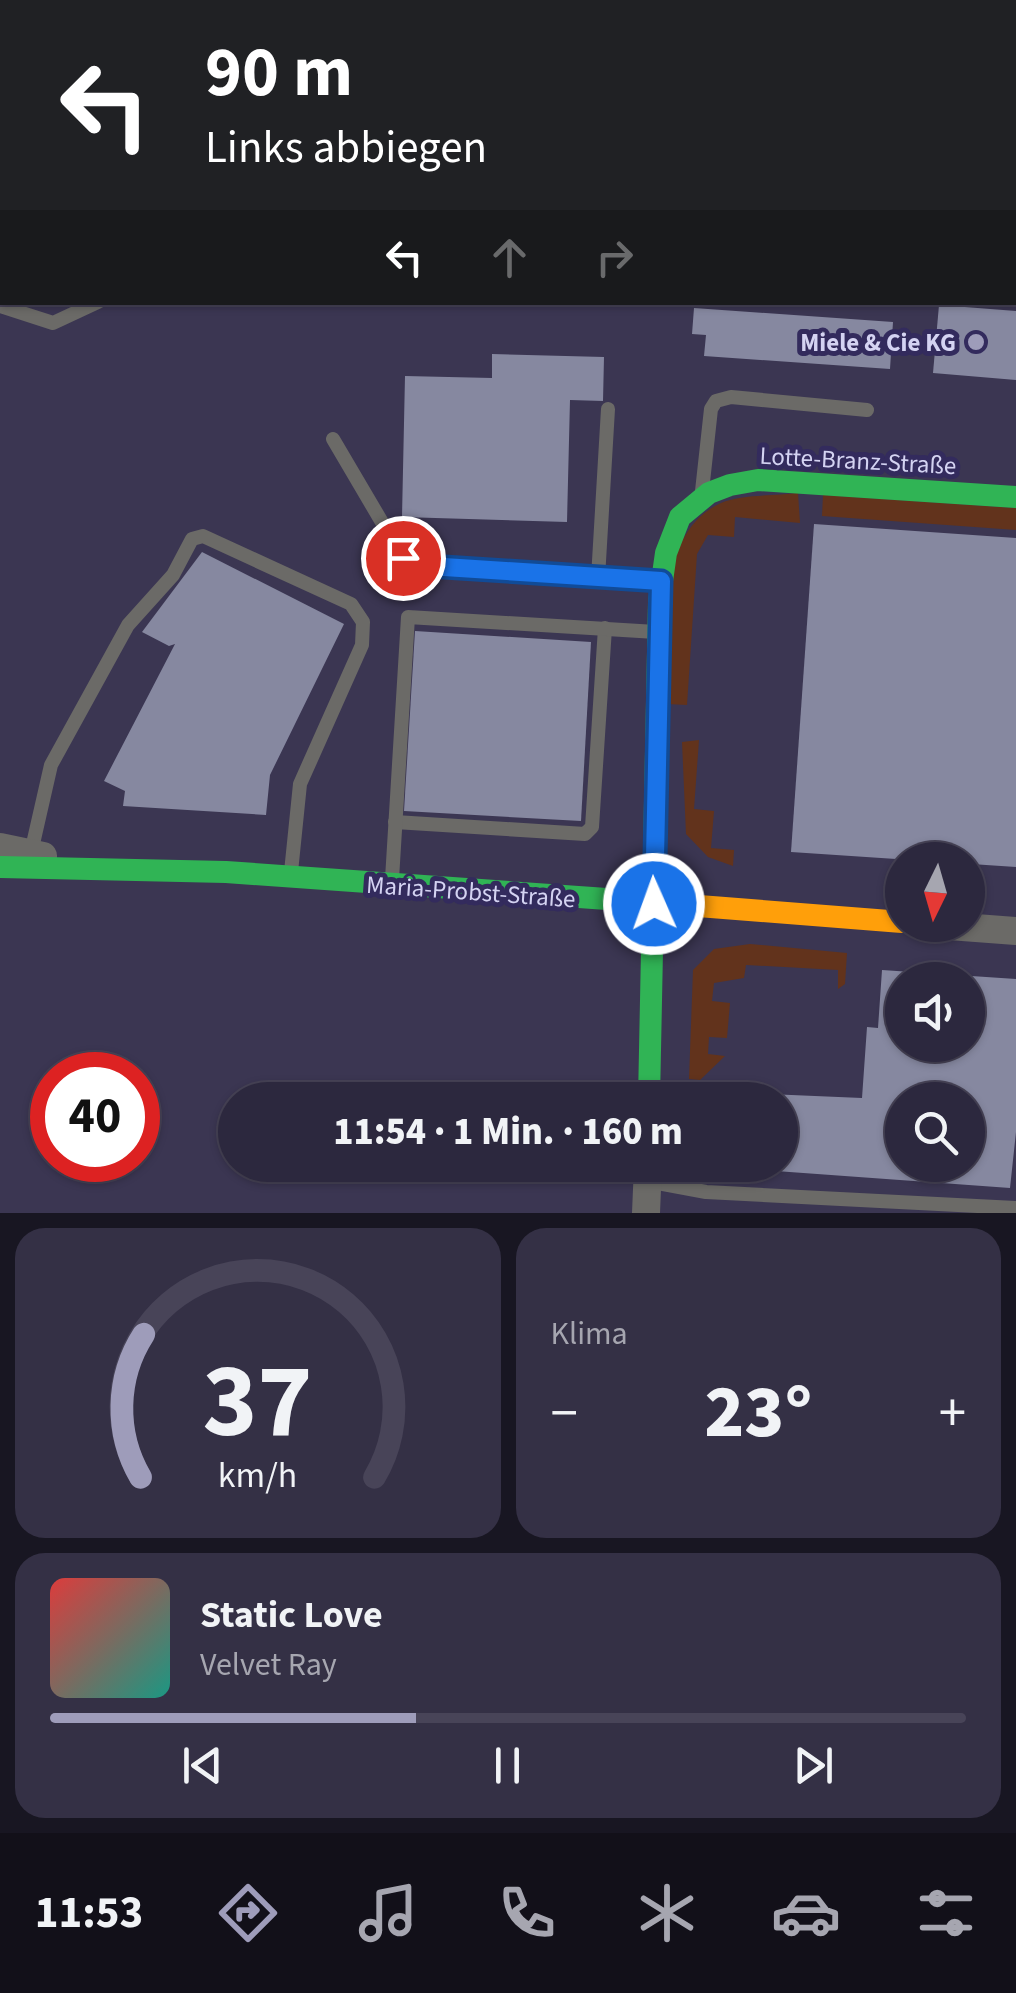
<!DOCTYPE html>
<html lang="de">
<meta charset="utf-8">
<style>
body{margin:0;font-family:"Source Sans 3",sans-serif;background:#343045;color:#f1f3f6;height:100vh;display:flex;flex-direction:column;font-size:38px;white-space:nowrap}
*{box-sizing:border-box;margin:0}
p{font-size:32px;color:#a6a6b0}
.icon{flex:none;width:55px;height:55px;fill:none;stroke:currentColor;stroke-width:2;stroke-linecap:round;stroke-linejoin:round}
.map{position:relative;height:1213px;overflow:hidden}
.panel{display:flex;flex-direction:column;gap:15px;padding:15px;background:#181622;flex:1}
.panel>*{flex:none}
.top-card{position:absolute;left:0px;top:0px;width:1018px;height:305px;box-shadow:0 2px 8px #0004,0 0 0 2px #484458;background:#202124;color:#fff;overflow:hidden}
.needle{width:65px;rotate:185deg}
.buttons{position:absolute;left:885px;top:842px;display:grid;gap:20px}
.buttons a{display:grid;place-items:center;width:100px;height:100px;border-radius:50%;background:#2c283e;box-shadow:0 2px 8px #0004,0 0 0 2px #484458;font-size:50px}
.speed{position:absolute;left:30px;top:1052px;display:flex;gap:20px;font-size:50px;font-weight:700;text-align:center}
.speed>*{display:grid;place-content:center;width:130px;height:130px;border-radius:50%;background:#2c283e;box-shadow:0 2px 8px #0004,0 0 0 2px #484458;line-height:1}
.speed .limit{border:15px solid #d22;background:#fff;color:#111}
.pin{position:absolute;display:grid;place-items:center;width:85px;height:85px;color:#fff;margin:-42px;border:5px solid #fff;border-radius:50%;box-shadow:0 2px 10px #0007}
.me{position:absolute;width:110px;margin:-55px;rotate:358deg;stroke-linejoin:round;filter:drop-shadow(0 0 8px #0008)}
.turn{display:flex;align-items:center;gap:35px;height:210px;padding:0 40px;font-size:45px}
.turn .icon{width:130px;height:130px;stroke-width:2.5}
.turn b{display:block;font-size:70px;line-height:85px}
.lanes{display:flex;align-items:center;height:95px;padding:0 40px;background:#0003;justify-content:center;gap:50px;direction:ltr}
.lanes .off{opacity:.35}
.big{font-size:75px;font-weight:800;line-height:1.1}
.panel .widget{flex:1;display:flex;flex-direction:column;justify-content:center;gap:15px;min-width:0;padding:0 35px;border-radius:30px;background:#343045}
.panel .dial{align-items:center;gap:0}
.dial svg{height:260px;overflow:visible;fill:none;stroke:#484458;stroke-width:7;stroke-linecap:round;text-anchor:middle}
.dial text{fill:#f1f3f6;stroke:none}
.song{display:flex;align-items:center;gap:30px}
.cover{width:120px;height:120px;border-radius:15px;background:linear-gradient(135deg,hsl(0 70% 55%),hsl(170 70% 35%))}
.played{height:10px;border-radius:5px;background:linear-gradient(90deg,#9e9cba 40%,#484458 40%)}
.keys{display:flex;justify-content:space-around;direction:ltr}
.heat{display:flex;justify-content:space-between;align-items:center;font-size:55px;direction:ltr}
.panel .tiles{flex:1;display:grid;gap:15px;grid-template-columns:1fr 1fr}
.widget:last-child{grid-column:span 2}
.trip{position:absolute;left:218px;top:1082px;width:580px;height:100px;border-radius:50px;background:#2c283e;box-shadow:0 2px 8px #0004,0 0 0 2px #484458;font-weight:800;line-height:100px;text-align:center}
.dock{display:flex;height:160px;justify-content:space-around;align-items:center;background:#121019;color:#a6a6b0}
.dock .icon{width:70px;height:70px}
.dock .selected{color:#9e9cba}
.dock b{font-size:45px;color:#f1f3f6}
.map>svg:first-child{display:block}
.green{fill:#62331c}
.building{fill:#8688a0;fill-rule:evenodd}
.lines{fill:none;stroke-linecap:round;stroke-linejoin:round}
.lane{stroke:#6b6a67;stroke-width:14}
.street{stroke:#6b6a67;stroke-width:28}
.fast{stroke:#30b455;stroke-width:22}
.slow{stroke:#ff9f0a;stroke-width:22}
.route-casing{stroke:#114b97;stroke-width:25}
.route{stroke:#1a73e8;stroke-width:18}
.poi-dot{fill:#9e9cba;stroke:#332b5d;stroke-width:4}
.labels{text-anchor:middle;stroke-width:10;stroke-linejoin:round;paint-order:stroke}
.poi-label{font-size:25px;font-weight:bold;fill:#d4d3f2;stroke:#332b5d;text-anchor:end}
.street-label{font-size:25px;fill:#d4d3f2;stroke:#332b5d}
</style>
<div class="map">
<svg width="1016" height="1213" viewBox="0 0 1016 1213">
<rect width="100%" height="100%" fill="#3b3652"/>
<g class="green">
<path d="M798 493 800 523 735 517 734 537 708 535 697 554 687 705 667 704C669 643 651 534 721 503 741 494 775 496 798 493Z"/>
<path d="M823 495 1016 508V530L822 516Z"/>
<path d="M699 740 694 809 714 811 711 848 734 850 733 866 708 857 686 834 682 742Z"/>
<path d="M750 944 847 953 845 984 838 989V970L746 965 744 978 714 983 712 1001 730 1003 727 1038 709 1037 708 1054 725 1056 700 1080 689 1079 693 970 714 949Z"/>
</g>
<g class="building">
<path d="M939 305 1016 311V380L933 373Z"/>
<path d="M694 308 893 322 890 369 704 356 706 335 692 334Z"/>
<path d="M492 354 604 357 603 401 570 400 567 522 402 517 405 376 492 378Z"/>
<path d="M814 524 1016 538V867L791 852Z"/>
<path d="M202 552 344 624 270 775 266 815 123 806 125 791 104 781 175 644 169 646 142 632Z"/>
<path d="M415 631 591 642 581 821 404 811Z"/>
<path d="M882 970 1016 979V1132L1010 1188 736 1168 780 1165V1100H720L721 1092 862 1098 867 1027 878 1028ZM902 980H968V1045H902ZM902 1100H968V1165H902Z"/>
</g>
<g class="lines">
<g class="lane">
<path d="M49 0 73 2"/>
<path d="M0 243 2 244"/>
<path d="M0 306 53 323 98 302"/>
<path d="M333 439 403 558 413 565 660 581"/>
<path d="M702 491 711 409 716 401 731 397 867 410"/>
<path d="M598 578 608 409"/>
<path d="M395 822 585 834 592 827 605 628"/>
<path d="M30 857 51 765 128 625 173 575 192 539 203 536 351 604 363 622 362 645 300 784 291 872"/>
<path d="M392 879 408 617 656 632"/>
<path d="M647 1181 706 1192 1016 1208"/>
</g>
<g class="street">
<path d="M0 847 43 856"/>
<path d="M936 925 1016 931"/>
<path d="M646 1213 648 1165"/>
</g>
<g class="fast">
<path d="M0 867 226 872 635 901"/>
<path d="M649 1100 659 602 666 553 680 517 709 493 730 485 758 480 1016 497"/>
</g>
<path class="slow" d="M635 901 902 922"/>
</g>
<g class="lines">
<defs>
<path id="route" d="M403 558 413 565 661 581 654 904"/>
</defs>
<use href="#route" class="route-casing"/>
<use href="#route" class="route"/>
</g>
<circle class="poi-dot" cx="976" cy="342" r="10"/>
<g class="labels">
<g class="poi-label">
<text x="956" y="351">Miele &amp; Cie KG</text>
</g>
<g class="street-label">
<text transform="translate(858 460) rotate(3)" y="9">Lotte-Branz-Straße</text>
<text transform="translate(471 891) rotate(4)" y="9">Maria-Probst-Straße</text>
</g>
</g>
</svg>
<div class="buttons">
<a><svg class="needle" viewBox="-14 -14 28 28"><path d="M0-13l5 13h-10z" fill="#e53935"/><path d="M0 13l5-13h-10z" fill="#a6a6b0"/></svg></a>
<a><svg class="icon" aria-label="sound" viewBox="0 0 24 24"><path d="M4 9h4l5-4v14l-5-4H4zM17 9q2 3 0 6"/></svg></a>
<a><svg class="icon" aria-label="search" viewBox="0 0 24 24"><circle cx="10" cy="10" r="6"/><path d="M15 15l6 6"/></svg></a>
</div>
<div class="speed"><div class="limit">40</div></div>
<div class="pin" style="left:403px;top:558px;background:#d93025"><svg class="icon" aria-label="arrive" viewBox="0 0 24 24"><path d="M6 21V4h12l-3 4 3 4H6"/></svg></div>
<svg class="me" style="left:654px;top:904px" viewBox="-20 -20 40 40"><circle r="17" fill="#1a73e8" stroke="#fff" stroke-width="3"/><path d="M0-11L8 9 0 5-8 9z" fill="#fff"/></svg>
<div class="trip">11:54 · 1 Min. · 160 m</div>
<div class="top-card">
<div class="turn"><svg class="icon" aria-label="left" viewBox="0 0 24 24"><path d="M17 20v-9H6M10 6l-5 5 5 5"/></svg><div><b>90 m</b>Links abbiegen</div></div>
<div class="lanes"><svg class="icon" aria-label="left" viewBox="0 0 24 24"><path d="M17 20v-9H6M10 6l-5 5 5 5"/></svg><svg class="icon off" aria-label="ahead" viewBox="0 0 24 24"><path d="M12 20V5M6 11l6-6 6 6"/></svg><svg class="icon off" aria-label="right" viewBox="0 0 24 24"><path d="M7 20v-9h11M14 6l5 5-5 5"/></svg></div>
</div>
</div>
<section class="panel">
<div class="tiles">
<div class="widget dial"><svg viewBox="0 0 100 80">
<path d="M14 69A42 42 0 1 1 86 69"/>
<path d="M14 69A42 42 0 0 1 15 25" stroke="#9e9cba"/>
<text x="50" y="56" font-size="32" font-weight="700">37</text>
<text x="50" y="72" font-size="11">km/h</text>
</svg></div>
<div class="widget"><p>Klima</p>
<div class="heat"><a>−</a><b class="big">23°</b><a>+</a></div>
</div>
<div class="widget">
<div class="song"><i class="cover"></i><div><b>Static Love</b><p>Velvet Ray</p></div></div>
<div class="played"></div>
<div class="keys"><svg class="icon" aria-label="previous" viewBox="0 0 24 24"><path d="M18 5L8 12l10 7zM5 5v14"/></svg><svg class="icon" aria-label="pause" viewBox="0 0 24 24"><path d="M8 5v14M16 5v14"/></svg><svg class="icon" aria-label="next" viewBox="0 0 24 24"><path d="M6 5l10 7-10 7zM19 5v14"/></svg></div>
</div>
</div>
</section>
<nav class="dock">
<b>11:53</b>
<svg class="icon selected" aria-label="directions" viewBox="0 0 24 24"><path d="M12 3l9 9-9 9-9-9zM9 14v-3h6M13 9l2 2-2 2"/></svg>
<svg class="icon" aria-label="music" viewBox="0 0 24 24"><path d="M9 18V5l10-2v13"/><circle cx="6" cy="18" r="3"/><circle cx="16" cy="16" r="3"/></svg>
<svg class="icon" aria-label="phone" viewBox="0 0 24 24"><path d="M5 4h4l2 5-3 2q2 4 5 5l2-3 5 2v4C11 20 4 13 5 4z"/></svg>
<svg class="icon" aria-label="climate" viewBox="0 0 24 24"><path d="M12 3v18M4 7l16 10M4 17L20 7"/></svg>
<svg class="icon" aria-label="car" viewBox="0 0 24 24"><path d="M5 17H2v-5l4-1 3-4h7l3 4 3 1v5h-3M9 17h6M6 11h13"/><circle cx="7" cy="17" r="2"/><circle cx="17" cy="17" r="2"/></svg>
<svg class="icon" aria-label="filters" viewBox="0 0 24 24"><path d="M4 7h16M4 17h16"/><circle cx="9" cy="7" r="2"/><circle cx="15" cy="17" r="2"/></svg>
</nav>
